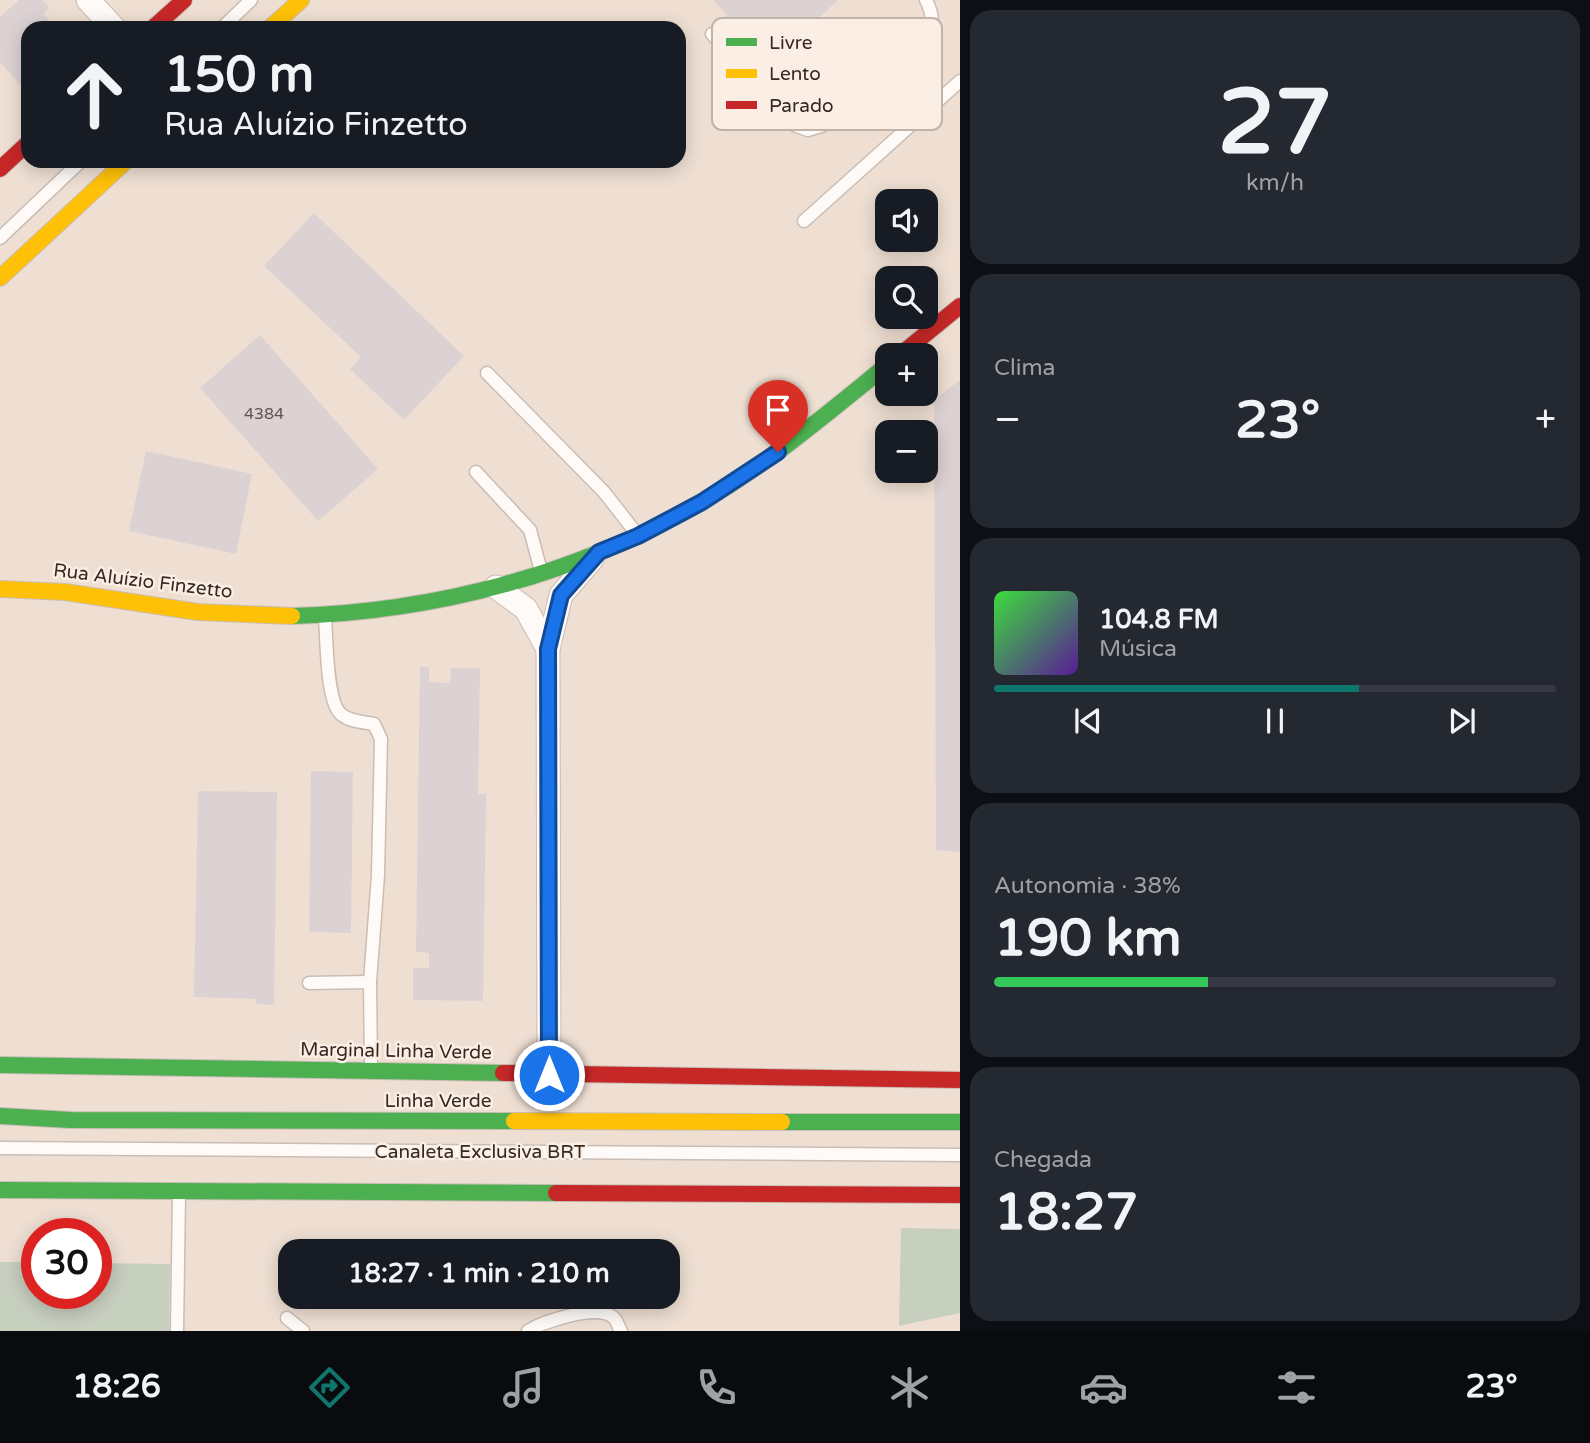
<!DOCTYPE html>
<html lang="pt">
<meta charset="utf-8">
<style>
body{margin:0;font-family:"Varela Round",sans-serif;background:#242831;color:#f1f3f6;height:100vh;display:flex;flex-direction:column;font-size:26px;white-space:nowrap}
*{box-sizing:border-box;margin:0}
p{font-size:23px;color:#9ea1a6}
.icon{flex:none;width:38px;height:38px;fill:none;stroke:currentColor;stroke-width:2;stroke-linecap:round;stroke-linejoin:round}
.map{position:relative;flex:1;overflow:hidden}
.details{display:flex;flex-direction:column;gap:10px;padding:10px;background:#0d0f14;width:630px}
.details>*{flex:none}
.banner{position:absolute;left:21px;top:21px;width:665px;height:147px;border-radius:21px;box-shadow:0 4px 18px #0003;background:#171b24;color:#f1f3f6;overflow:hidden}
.controls{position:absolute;left:875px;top:189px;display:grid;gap:14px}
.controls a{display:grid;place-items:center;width:63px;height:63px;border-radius:14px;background:#171b24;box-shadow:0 4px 18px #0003;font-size:35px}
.speed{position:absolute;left:21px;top:1218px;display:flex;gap:14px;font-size:35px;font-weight:700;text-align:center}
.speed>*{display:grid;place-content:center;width:91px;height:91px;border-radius:50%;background:#171b24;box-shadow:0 4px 18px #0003;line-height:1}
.speed .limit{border:10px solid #d22;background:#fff;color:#111}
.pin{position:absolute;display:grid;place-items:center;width:60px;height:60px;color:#fff;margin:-72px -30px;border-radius:50% 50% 50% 0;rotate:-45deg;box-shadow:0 0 7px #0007}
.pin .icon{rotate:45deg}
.me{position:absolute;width:77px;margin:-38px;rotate:0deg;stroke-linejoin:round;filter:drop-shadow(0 0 5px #0008)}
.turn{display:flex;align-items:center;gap:24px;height:147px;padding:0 28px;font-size:32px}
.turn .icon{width:91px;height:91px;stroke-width:2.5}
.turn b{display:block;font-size:49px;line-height:60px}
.big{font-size:52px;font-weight:800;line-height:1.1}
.details .widget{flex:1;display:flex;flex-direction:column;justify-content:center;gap:10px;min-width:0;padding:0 24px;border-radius:21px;background:#242831}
.details .dial{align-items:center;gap:0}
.dial b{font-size:91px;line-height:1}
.song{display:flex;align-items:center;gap:21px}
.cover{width:84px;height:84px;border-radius:10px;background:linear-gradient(135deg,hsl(120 70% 55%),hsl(270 70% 35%))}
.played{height:7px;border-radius:4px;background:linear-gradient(90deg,#0f766e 65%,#363941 65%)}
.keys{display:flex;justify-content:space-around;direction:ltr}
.heat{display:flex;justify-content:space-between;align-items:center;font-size:38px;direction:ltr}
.charge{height:10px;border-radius:5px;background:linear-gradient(90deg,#34c759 38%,#363941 0)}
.trip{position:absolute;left:278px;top:1239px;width:402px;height:70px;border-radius:21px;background:#171b24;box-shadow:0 4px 18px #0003;font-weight:800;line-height:70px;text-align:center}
.tabs{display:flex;height:112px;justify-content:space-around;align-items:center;background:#090b0e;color:#9ea1a6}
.tabs .icon{width:49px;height:49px}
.tabs .on{color:#0f766e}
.tabs b{font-size:32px;color:#f1f3f6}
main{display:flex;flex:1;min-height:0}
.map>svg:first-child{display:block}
.green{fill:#c7cfbf}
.building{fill:#ddd2d3}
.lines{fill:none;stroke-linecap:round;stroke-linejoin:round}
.lane-casing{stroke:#cabdb4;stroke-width:15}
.street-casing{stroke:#cabdb4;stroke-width:25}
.fast-casing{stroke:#cabdb4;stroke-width:18}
.slow-casing{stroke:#cabdb4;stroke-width:18}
.jam-casing{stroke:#cabdb4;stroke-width:18}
.lane{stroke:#fdfaf8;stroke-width:12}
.street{stroke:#fdfaf8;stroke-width:23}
.fast{stroke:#4caf50;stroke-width:16}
.slow{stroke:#ffc107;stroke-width:16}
.jam{stroke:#c62828;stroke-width:16}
.route-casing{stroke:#114b97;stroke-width:18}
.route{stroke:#1a73e8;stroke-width:12}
.labels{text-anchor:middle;stroke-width:5;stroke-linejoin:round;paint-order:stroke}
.number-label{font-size:16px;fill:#5f534e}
.street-label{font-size:19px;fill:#352921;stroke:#fbeee5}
.key{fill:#fbeee5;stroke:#c0b3aa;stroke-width:2}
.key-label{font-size:19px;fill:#352921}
</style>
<main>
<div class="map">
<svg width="960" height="1331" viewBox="0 0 960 1331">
<rect width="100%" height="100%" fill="#efdfd3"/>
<g class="green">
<path d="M901 1228 960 1229V1313L899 1326Z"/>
<path d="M0 1262H37V1293H96V1263L170 1264 169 1331H0Z"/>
</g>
<g class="building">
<path d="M19 0H42L50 8 43 14 55 28H28V93L0 62V17Z"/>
<path d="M713 0H838L768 66 723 18 727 15Z"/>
<path d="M314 213 464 356 404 420 350 369 361 357 264 266Z"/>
<path d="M260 335 378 469 318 521 200 388Z"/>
<path d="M960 380V852L936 850 934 400Z"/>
<path d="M146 451 252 474 236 554 129 531Z"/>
<path d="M420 667H429V682L450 683 451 668H480L478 794H486L483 1001 413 1000V968H429V953L416 952Z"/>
<path d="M311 771 353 772 351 933 309 932Z"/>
<path d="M198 791 277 792 274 1005 256 1004V999L194 997Z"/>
</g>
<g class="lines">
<defs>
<g id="lane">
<path d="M222 28 251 0"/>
<path d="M712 34 794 125 808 130 824 125 925 42C934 27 934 16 926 0"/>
<path d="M804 221 960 81"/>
<path d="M0 238 81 161"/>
<path d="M487 373 604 492 636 533"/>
<path d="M476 472 530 530 541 571"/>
<path d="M325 619C327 640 326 704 342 715 351 722 364 722 374 724L381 739 378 875 370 982"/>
<path d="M309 983 370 982 371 1070"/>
<path d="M0 1148 960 1155"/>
<path d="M287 1318 303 1331"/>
<path d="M177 1331 179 1195"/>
<path d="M528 1331C544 1321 597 1304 613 1317 617 1320 618 1326 621 1331"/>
</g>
<g id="street">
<path d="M88 0 114 28"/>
<path d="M496 587 526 609 548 649"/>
<path d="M549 1075 548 649 561 595 592 559"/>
</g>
<g id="fast">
<path d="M292 616C434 612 580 574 703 501 769 463 828 413 887 365"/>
<path d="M0 1065 503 1073"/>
<path d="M0 1116 71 1120 514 1121"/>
<path d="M782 1122H960"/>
<path d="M0 1190 556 1193"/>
</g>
<g id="slow">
<path d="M270 28 301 0"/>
<path d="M0 278 126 161"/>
<path d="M0 589 65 592 198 612 292 616"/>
<path d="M514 1121 782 1122"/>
</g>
<g id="jam">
<path d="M153 28 184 0"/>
<path d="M0 169 28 143"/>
<path d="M900 355 960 306"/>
<path d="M503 1073 960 1080"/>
<path d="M556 1193 960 1195"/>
</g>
</defs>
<use href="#lane" class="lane-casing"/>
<use href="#street" class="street-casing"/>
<use href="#fast" class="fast-casing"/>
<use href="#slow" class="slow-casing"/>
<use href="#jam" class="jam-casing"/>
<use href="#lane" class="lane"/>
<use href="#street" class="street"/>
<use href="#fast" class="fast"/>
<use href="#slow" class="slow"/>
<use href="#jam" class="jam"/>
</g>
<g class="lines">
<defs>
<path id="route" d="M549 1075 548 649 561 595 599 552 638 536 702 502 778 452"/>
</defs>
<use href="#route" class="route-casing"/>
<use href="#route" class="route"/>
</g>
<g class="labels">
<g class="number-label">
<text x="264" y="419">4384</text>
</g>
<g class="street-label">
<text transform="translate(143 580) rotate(7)" y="7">Rua Aluízio Finzetto</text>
<text transform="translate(396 1050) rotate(1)" y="7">Marginal Linha Verde</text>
<text x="438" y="1107">Linha Verde</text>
<text x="480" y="1158">Canaleta Exclusiva BRT</text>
</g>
</g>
<rect x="712" y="18" width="230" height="112" rx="10" class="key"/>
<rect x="726" y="38" width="31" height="8" fill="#4caf50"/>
<rect x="726" y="69" width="31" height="9" fill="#ffc107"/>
<rect x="726" y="101" width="31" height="8" fill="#c62828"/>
<g class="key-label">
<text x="769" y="49">Livre</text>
<text x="769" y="80">Lento</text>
<text x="769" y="112">Parado</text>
</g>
</svg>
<div class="controls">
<a><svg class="icon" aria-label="sound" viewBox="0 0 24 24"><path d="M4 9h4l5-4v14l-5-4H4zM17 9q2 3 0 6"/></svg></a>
<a><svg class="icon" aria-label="search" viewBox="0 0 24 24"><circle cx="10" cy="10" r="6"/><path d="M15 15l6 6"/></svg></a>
<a>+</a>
<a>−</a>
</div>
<div class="speed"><div class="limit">30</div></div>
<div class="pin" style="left:778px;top:452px;background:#d93025"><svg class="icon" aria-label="arrive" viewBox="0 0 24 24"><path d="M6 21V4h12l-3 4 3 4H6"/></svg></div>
<svg class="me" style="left:549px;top:1075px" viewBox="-20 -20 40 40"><circle r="17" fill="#1a73e8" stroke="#fff" stroke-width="3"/><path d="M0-11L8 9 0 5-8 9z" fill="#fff"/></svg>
<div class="trip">18:27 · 1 min · 210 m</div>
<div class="banner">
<div class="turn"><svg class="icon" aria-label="ahead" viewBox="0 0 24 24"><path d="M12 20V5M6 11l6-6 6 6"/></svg><div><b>150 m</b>Rua Aluízio Finzetto</div></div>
</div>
</div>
<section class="details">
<div class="widget dial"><b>27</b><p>km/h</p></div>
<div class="widget"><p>Clima</p>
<div class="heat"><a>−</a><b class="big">23°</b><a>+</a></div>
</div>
<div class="widget">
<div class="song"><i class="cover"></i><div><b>104.8 FM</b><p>Música</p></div></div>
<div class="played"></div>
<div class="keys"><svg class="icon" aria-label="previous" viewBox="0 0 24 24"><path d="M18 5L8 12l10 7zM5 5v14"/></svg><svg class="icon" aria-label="pause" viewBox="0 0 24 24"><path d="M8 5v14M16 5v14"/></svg><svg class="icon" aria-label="next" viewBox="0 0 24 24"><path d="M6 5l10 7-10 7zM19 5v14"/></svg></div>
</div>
<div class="widget"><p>Autonomia · 38%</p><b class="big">190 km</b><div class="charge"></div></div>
<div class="widget"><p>Chegada</p><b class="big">18:27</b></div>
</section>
</main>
<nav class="tabs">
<b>18:26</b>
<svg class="icon on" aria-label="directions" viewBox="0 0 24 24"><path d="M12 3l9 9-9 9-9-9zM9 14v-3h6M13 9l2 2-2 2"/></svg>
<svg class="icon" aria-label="music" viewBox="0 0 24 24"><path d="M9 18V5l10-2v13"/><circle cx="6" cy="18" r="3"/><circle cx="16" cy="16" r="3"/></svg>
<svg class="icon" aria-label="phone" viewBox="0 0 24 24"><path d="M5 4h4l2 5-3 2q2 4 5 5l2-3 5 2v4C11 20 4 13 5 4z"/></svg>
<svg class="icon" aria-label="climate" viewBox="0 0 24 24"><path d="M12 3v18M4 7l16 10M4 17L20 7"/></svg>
<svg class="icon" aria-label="car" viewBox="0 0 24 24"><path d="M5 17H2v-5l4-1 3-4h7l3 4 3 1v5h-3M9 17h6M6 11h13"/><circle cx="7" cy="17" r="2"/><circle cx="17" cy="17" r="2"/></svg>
<svg class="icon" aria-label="filters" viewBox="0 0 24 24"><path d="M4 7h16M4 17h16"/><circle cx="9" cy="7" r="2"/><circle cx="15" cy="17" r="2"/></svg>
<b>23°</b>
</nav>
